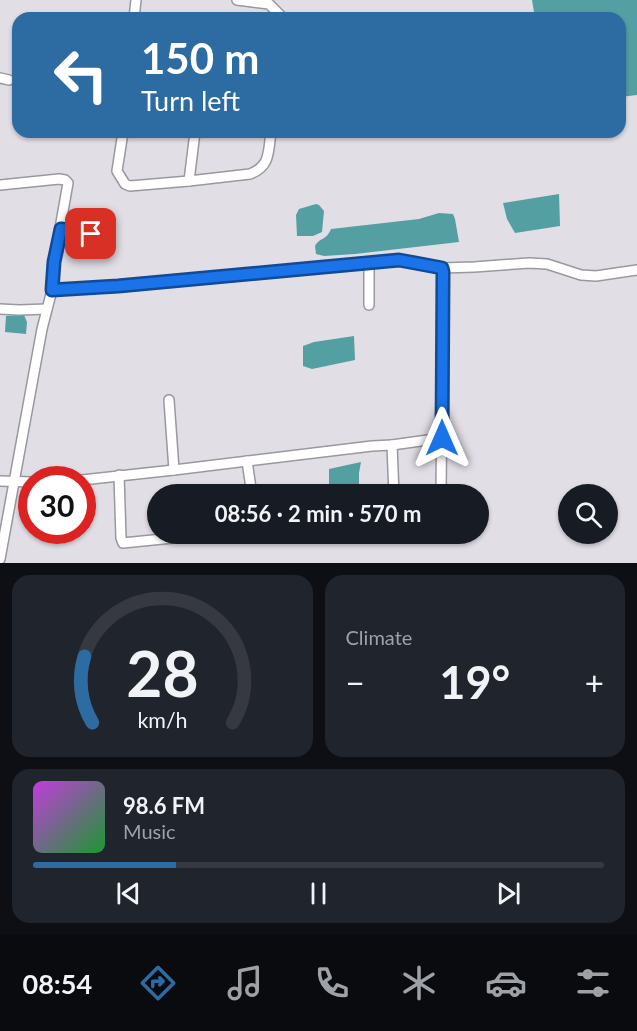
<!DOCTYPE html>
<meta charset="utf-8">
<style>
body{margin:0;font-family:Lato,sans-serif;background:#20242c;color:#f1f3f6;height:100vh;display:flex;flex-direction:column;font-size:22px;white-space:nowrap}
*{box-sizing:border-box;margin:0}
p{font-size:20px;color:#9ea1a6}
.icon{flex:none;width:33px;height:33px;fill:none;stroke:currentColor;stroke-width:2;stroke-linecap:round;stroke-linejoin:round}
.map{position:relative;height:563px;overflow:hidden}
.side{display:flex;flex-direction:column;gap:12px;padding:12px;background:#0d0f14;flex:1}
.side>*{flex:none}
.hud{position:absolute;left:12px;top:12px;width:614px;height:126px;border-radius:18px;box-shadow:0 2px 4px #0004;background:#2d6ca3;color:#fff;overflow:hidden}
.buttons{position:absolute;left:558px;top:484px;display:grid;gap:12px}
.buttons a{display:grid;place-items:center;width:60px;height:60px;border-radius:50%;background:#171b24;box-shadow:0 2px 4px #0004;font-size:30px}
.speed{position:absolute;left:18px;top:466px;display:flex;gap:12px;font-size:30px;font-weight:700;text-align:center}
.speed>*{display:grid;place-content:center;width:78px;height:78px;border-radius:50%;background:#171b24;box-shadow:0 2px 4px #0004;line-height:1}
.speed .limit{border:9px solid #d22;background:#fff;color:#111}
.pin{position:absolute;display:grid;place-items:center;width:51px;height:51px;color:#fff;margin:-26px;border-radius:12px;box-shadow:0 3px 9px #0006}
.me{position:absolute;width:66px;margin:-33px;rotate:0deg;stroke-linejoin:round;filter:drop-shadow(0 0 4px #0008)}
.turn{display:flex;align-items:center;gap:21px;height:126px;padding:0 30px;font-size:27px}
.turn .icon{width:78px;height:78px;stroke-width:2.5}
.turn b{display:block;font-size:42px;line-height:51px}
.big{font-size:45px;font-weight:700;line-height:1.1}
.side .tile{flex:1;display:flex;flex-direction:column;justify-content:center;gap:9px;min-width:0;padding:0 21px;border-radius:18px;background:#20242c}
.side .dial{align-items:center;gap:0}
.dial svg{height:156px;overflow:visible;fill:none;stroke:#363941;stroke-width:7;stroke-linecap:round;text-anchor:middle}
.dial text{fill:#f1f3f6;stroke:none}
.song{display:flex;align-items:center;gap:18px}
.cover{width:72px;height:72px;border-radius:9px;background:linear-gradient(135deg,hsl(290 70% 55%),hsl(130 70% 35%))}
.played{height:6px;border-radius:3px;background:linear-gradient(90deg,#2d6ca3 25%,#363941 25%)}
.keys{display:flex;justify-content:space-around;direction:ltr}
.heat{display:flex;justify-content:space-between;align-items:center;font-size:33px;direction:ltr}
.side .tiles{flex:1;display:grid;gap:12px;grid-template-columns:1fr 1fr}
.tile:last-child{grid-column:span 2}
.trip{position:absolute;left:147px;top:484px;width:342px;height:60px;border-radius:30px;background:#171b24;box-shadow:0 2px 4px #0004;font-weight:700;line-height:60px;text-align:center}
.tab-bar{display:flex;height:96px;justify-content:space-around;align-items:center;background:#090b0e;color:#9ea1a6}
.tab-bar .icon{width:42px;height:42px}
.tab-bar .selected{color:#2d6ca3}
.tab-bar b{font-size:27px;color:#f1f3f6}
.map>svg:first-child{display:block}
.water{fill:#549fa2}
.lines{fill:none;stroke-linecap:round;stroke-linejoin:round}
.minor-casing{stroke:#9b979e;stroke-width:12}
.minor{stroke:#fff;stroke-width:9}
.route-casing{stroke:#114b97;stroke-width:15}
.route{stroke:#1a73e8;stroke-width:10}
</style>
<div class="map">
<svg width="637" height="563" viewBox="0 0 637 563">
<rect width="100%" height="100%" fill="#e2dee6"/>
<g class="water">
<path d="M532 0H637V95L620 97V18H535Z"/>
<path d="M559 194 560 226 515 233 507 219 503 203Z"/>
<path d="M316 204 319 205 324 211 322 232 313 236H297L296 215 299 209Z"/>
<path d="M439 213 453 214 455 219 459 242 355 254 324 256 316 254 315 246C320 237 326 241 331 229L419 219Z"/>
<path d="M24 315 27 322 26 334 5 332 6 316Z"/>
<path d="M354 336 355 360 312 369 303 366V346L314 342Z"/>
<path d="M361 462 359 473V495H329V469Z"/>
</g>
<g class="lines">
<defs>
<g id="minor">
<path d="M237 0 269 4 283 18"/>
<path d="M134 18 136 0"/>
<path d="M0 78 9 80"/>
<path d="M123 132 117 171 125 184 130 186 189 181 250 174C271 166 268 151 271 132"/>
<path d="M189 181 195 132"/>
<path d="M0 185 59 179 65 180 68 183 54 262 52 290 42 329 0 559"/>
<path d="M61 229 104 236"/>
<path d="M369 263V305"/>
<path d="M52 290 119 287 399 260 442 268 474 267 529 263 547 264 581 275 596 276 637 270"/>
<path d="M0 309 19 310 47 309"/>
<path d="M169 400 174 470"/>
<path d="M247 461 252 495"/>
<path d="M119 475 121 538 123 543 212 534"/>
<path d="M82 480 174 470 372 446 392 445"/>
<path d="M0 481 32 482"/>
<path d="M270 495H271"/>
<path d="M394 495 392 445 442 438"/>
<path d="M441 495 443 272 442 268"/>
</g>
</defs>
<use href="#minor" class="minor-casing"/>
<use href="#minor" class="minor"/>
</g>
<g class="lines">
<defs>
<path id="route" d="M91 234 61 229 54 262 52 290 118 286 399 260 442 268 443 272 442 438"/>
</defs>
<use href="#route" class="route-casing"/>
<use href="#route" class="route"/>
</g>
</svg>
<div class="buttons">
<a><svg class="icon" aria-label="search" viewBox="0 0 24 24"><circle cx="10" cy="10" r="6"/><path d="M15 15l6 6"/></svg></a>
</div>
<div class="speed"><div class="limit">30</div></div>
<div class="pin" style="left:91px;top:234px;background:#d93025"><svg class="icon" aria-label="arrive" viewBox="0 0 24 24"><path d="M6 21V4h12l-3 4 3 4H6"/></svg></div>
<svg class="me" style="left:442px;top:438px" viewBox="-20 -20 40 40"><path d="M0-17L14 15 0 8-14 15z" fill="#1a73e8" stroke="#fff" stroke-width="4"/></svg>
<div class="trip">08:56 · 2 min · 570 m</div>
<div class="hud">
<div class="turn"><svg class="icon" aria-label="left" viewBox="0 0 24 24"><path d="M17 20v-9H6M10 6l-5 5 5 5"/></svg><div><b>150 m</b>Turn left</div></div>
</div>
</div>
<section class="side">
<div class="tiles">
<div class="tile dial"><svg viewBox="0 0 100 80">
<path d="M14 69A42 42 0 1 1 86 69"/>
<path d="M14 69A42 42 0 0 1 10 35" stroke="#2d6ca3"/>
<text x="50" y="56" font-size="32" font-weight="700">28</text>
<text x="50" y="72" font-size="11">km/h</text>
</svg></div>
<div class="tile"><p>Climate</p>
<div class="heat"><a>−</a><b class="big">19°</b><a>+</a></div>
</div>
<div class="tile">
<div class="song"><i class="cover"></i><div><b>98.6 FM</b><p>Music</p></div></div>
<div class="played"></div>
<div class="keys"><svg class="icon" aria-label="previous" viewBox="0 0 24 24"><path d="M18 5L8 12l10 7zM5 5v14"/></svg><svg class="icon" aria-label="pause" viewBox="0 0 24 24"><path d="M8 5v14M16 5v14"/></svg><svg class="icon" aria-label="next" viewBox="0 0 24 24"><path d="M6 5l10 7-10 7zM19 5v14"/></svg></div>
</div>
</div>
</section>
<nav class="tab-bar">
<b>08:54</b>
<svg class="icon selected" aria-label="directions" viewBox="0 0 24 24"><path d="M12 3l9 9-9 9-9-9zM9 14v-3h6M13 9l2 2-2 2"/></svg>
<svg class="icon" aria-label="music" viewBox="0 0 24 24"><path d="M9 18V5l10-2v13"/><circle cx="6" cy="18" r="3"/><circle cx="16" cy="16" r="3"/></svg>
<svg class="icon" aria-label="phone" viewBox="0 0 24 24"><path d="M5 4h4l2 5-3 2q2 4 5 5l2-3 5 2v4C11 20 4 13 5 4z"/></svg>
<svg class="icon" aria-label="climate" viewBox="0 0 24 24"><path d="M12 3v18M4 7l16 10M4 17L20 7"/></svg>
<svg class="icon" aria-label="car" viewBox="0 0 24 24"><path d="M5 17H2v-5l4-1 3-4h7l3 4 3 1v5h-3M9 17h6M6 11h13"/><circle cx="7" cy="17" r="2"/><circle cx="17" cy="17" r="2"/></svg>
<svg class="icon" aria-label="filters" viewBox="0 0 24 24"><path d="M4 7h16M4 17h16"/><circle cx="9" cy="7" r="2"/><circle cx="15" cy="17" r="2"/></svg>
</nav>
